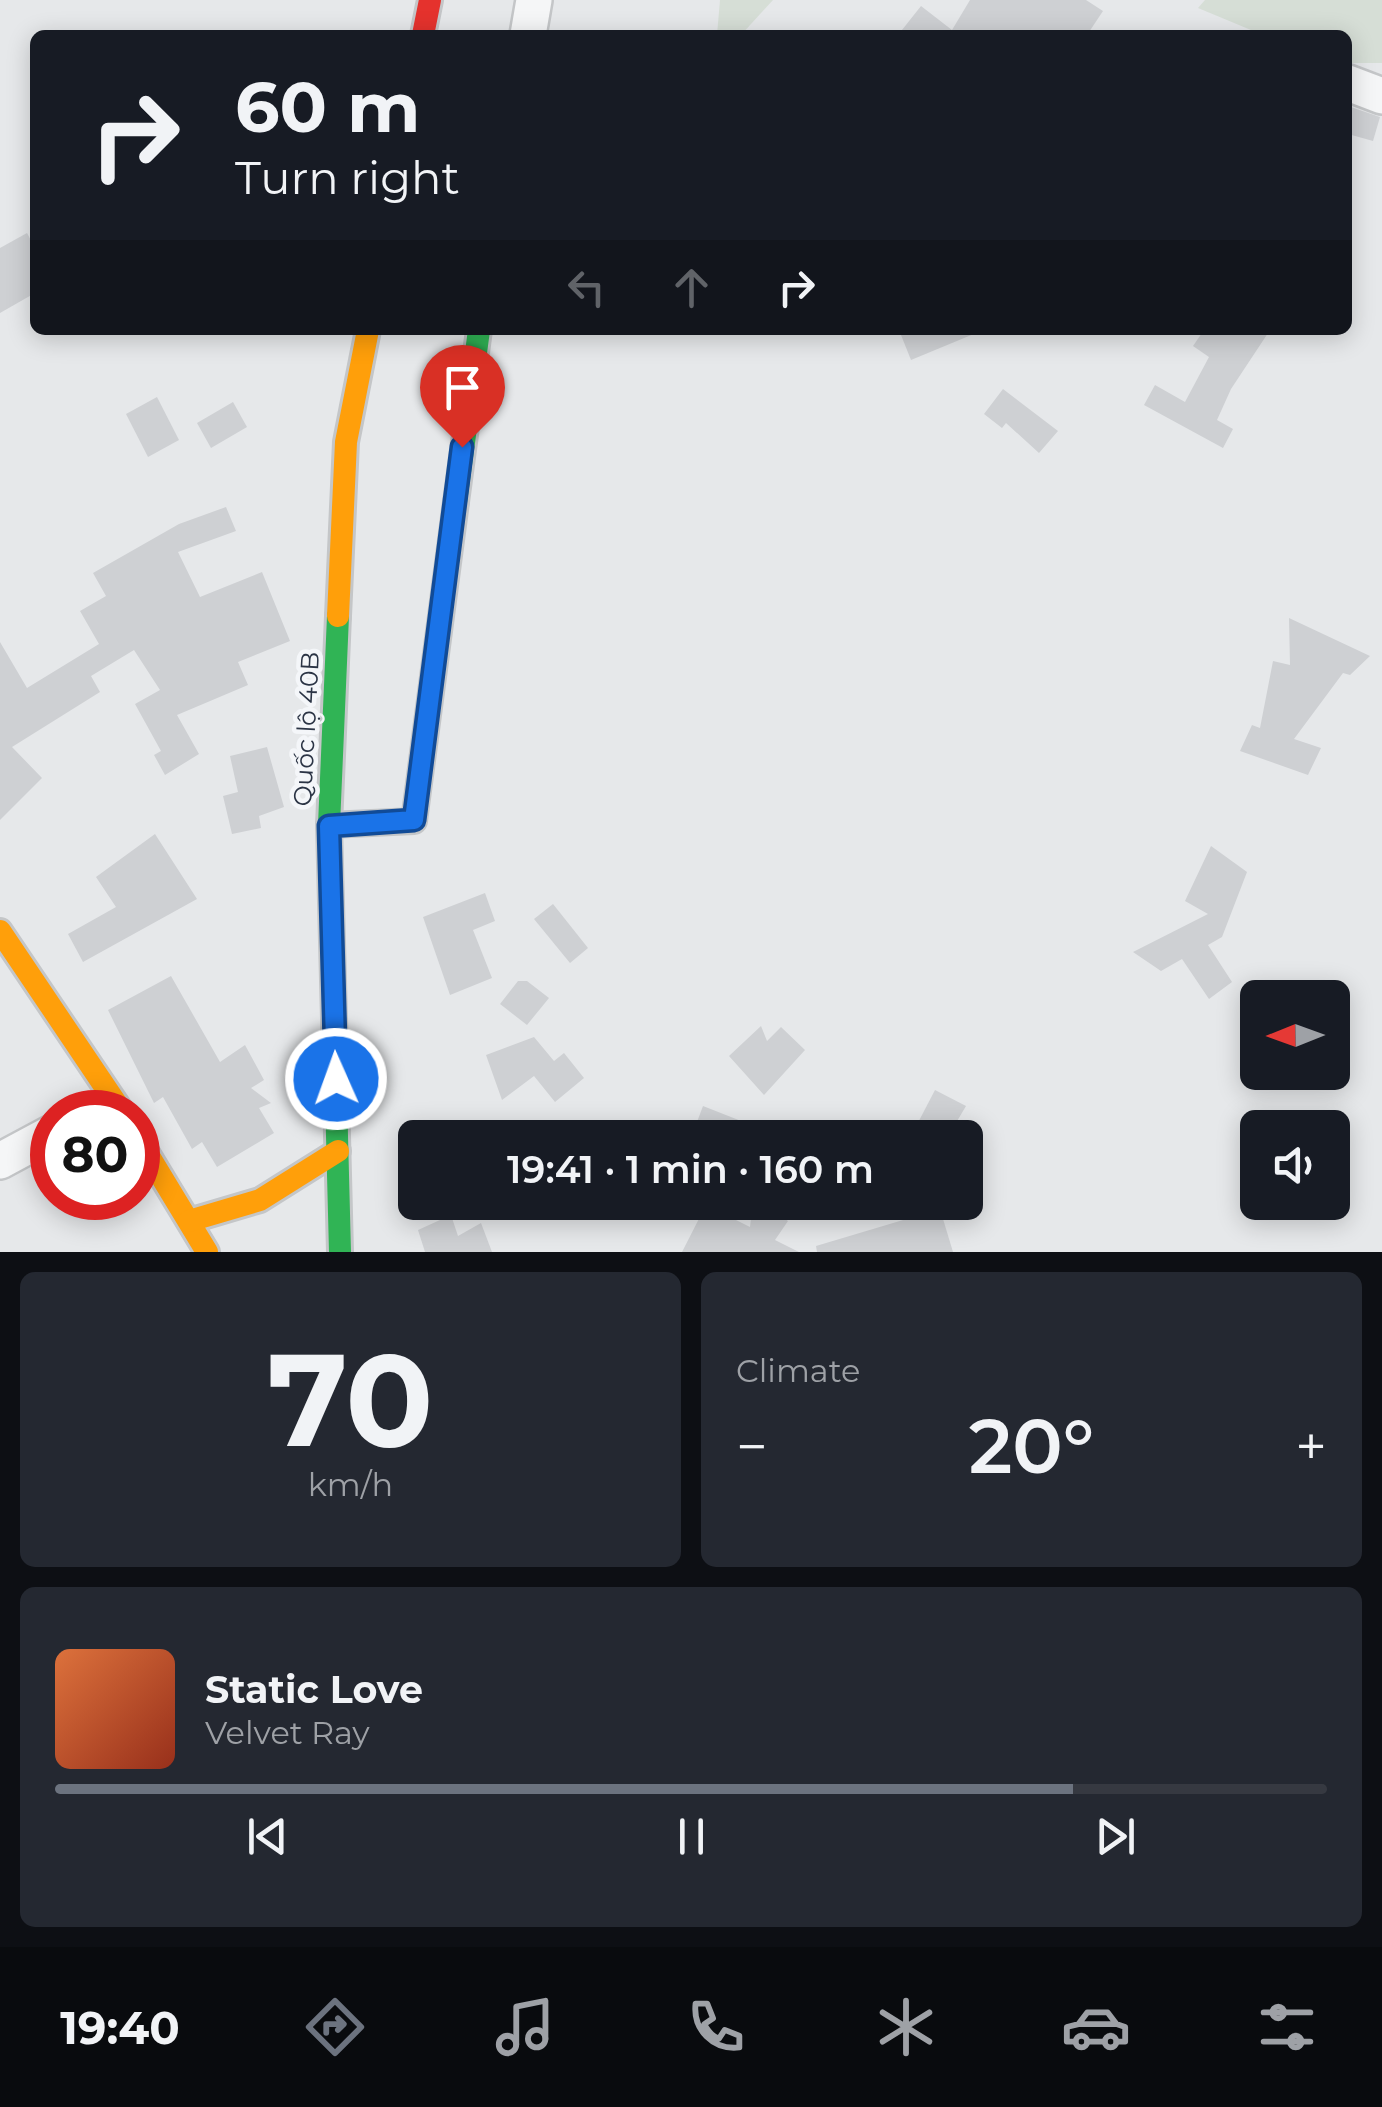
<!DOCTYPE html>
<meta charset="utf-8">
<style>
body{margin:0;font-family:Montserrat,sans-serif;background:#242831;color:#f1f3f6;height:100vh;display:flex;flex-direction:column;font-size:38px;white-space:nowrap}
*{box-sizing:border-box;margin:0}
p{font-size:32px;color:#9ea1a6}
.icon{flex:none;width:55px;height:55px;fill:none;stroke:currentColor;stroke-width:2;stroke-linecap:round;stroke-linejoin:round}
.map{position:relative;height:1252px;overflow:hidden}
.drawer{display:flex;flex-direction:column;gap:20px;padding:20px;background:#0d0f14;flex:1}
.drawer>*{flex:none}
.top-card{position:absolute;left:30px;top:30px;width:1322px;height:305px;border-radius:15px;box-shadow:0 5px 25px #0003;background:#171b24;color:#f1f3f6;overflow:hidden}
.needle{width:65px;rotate:269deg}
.controls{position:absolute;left:1240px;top:980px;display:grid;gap:20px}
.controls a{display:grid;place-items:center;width:110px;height:110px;border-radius:15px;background:#171b24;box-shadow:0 5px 25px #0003;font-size:50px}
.speed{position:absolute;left:30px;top:1090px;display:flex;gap:20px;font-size:50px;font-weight:700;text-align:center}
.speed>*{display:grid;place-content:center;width:130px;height:130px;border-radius:50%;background:#171b24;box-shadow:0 5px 25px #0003;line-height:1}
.speed .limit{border:15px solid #d22;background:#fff;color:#111}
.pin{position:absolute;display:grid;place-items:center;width:85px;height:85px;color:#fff;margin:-102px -42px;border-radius:50% 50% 50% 0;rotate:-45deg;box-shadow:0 0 10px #0007}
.pin .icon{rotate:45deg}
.me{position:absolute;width:110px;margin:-55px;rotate:358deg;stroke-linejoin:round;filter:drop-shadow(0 0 8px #0008)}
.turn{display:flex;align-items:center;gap:35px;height:210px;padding:0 40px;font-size:45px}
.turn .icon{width:130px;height:130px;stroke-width:2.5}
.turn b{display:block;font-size:70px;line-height:85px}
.lanes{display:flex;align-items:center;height:95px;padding:0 40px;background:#0003;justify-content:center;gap:50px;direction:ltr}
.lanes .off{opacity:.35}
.big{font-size:75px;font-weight:600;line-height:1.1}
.drawer .widget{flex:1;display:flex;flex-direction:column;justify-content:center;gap:15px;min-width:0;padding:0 35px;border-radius:15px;background:#242831}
.drawer .dial{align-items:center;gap:0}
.dial b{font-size:130px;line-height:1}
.song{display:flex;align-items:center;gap:30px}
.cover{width:120px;height:120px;border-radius:15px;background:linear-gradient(135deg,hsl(20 70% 55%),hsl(10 70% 35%))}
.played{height:10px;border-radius:5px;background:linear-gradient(90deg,#6c737f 80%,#363941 80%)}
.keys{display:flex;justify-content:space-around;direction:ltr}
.heat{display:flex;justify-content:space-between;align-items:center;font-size:55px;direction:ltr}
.drawer .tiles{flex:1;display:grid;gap:20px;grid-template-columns:1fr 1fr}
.widget:last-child{grid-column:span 2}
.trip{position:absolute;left:398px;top:1120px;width:585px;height:100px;border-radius:15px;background:#171b24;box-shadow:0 5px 25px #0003;font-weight:600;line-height:100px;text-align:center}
.menu{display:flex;height:160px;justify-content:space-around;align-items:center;background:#090b0e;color:#9ea1a6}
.menu .icon{width:70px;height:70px}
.menu .selected{color:#6c737f}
.menu b{font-size:45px;color:#f1f3f6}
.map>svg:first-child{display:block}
.green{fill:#d6ded6}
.building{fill:#ced0d3}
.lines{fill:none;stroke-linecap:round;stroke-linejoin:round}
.street-casing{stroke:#c4c6c8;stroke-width:40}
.fast-casing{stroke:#c4c6c8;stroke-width:28}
.slow-casing{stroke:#c4c6c8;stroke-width:28}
.jam-casing{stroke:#c4c6c8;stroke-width:28}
.street{stroke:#f5f6f7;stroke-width:35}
.fast{stroke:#30b455;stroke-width:22}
.slow{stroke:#ff9f0a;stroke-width:22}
.jam{stroke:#e5322d;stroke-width:22}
.route-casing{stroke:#114b97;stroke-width:25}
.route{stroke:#1a73e8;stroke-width:18}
.labels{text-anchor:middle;stroke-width:9;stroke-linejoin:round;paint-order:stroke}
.street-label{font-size:25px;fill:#2b3445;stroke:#f4f6f9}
</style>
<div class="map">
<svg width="1382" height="1252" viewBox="0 0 1382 1252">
<rect width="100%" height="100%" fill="#e6e8ea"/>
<g class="green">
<path d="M720 0H773L741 35H717Z"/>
<path d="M1205 0H1382V63H1348V35H1263L1198 8Z"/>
</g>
<g class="building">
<path d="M970 0H1086L1103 11 1087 35H898L921 6 952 30Z"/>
<path d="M1348 106 1380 117 1373 141 1348 134Z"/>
<path d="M27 233 35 248V293L0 313V248Z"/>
<path d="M899 330H981V331L911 360Z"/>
<path d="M1204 330H1270L1231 389 1217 420 1233 429 1223 448 1144 405 1155 385 1185 402 1209 357 1193 346Z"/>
<path d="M1003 389 1058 431 1039 453 1006 423 1002 428 984 414Z"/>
<path d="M157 397 179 440 148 457 126 414Z"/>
<path d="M233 402 247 427 211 448 197 423Z"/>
<path d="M226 507 236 531 178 552 200 597 262 572 290 641 238 662 248 685 177 715 199 754 165 775 154 755 161 751 135 704 160 690 134 650 91 676 100 692 12 747 42 778 0 820V642L27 688 99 644 80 611 106 596 93 573 179 524Z"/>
<path d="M1289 618 1370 656 1350 675 1343 673 1294 739 1321 748 1308 775 1240 751 1252 725 1260 728 1273 661 1290 665Z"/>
<path d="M267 747 284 807 259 816 261 828 232 834 223 796 238 792 230 756Z"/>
<path d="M155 834 197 899 83 962 68 934 116 907 96 877Z"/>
<path d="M1211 846 1247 872 1222 937 1208 945 1232 982 1209 999 1182 959 1161 971 1133 952 1208 914 1185 901Z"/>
<path d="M485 893 495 921 473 930 492 978 450 995 423 917Z"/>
<path d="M553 904 588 948 570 963 534 919Z"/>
<path d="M171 976 220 1062 245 1045 264 1080 251 1088 271 1103 259 1108 274 1133 217 1167 202 1142 192 1149 163 1097 154 1103 108 1010Z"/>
<path d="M518 981H527L549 998 527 1025 500 1004Z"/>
<path d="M761 1026 767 1041 781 1027 805 1050 764 1095 729 1056Z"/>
<path d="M534 1037 554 1061 564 1053 584 1078 555 1102 534 1076 502 1100 486 1055Z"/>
<path d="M935 1090 966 1106 947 1138H910Z"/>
<path d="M703 1106 779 1136V1138H691Z"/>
<path d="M753 1202H763L788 1221 775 1240 799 1252H682L706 1205 750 1227Z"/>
<path d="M940 1209 953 1252H817L816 1246Z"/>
<path d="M451 1215 458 1236 481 1223 492 1252H425L418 1230Z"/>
</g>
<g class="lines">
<defs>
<g id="street">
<path d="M528 35 534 0"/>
<path d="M1348 83 1382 96"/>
<path d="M0 1161 52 1133"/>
</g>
<g id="fast">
<path d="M456 502 479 330"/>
<path d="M338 616 329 825 340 1252"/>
</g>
<g id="slow">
<path d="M338 616 346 442 368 330"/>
<path d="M329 825 414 821 456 502"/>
<path d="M0 931 122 1112"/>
<path d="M138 1138 207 1252"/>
<path d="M189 1221 260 1200 338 1151"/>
</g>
<path id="jam" d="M423 35 430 0"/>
</defs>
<use href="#street" class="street-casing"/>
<use href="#fast" class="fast-casing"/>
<use href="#slow" class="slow-casing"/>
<use href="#jam" class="jam-casing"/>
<use href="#street" class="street"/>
<use href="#fast" class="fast"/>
<use href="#slow" class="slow"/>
<use href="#jam" class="jam"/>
</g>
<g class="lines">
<defs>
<path id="route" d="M336 1079 329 826 414 820 462 447"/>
</defs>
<use href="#route" class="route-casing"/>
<use href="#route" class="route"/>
</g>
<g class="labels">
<g class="street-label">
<text transform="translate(306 729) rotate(-87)" y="9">Quốc lộ 40B</text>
</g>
</g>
</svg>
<div class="controls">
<a><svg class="needle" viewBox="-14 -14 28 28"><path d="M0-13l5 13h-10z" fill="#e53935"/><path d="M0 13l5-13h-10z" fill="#9ea1a6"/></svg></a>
<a><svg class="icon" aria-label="sound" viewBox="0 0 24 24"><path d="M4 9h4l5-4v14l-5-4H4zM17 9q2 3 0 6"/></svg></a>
</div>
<div class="speed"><div class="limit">80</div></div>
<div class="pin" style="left:462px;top:447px;background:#d93025"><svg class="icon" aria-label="arrive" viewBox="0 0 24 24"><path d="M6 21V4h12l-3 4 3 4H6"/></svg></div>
<svg class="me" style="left:336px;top:1079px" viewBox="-20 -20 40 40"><circle r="17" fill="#1a73e8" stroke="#fff" stroke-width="3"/><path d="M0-11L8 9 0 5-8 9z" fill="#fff"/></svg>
<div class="trip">19:41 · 1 min · 160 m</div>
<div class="top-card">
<div class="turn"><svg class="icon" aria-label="right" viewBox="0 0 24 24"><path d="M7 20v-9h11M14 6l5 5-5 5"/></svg><div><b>60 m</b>Turn right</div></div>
<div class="lanes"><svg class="icon off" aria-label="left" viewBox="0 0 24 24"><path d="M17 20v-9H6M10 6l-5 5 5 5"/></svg><svg class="icon off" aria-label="ahead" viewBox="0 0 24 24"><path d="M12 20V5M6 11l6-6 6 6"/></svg><svg class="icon" aria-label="right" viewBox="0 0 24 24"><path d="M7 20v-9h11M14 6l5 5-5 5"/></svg></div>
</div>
</div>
<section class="drawer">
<div class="tiles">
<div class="widget dial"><b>70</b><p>km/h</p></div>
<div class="widget"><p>Climate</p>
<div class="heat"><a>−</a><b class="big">20°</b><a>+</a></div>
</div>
<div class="widget">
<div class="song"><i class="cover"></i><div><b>Static Love</b><p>Velvet Ray</p></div></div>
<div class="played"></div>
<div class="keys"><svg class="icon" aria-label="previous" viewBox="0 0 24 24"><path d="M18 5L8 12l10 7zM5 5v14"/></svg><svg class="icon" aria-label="pause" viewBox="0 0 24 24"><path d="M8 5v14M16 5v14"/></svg><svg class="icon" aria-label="next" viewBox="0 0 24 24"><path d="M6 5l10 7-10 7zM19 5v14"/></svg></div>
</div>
</div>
</section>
<nav class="menu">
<b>19:40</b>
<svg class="icon selected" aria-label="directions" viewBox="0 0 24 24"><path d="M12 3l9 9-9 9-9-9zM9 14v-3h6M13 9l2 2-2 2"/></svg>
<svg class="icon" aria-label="music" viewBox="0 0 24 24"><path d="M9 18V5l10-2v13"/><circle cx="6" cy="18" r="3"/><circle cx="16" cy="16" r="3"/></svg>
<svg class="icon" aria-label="phone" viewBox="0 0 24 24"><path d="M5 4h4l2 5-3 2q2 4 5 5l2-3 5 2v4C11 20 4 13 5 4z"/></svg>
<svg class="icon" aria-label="climate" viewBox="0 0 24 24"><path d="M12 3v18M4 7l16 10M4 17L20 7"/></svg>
<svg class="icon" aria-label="car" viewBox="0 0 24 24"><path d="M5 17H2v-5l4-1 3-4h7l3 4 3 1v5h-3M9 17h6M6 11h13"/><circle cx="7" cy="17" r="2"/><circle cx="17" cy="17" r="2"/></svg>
<svg class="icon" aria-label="filters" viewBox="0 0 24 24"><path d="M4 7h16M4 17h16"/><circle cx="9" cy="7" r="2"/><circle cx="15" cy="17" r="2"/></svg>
</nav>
